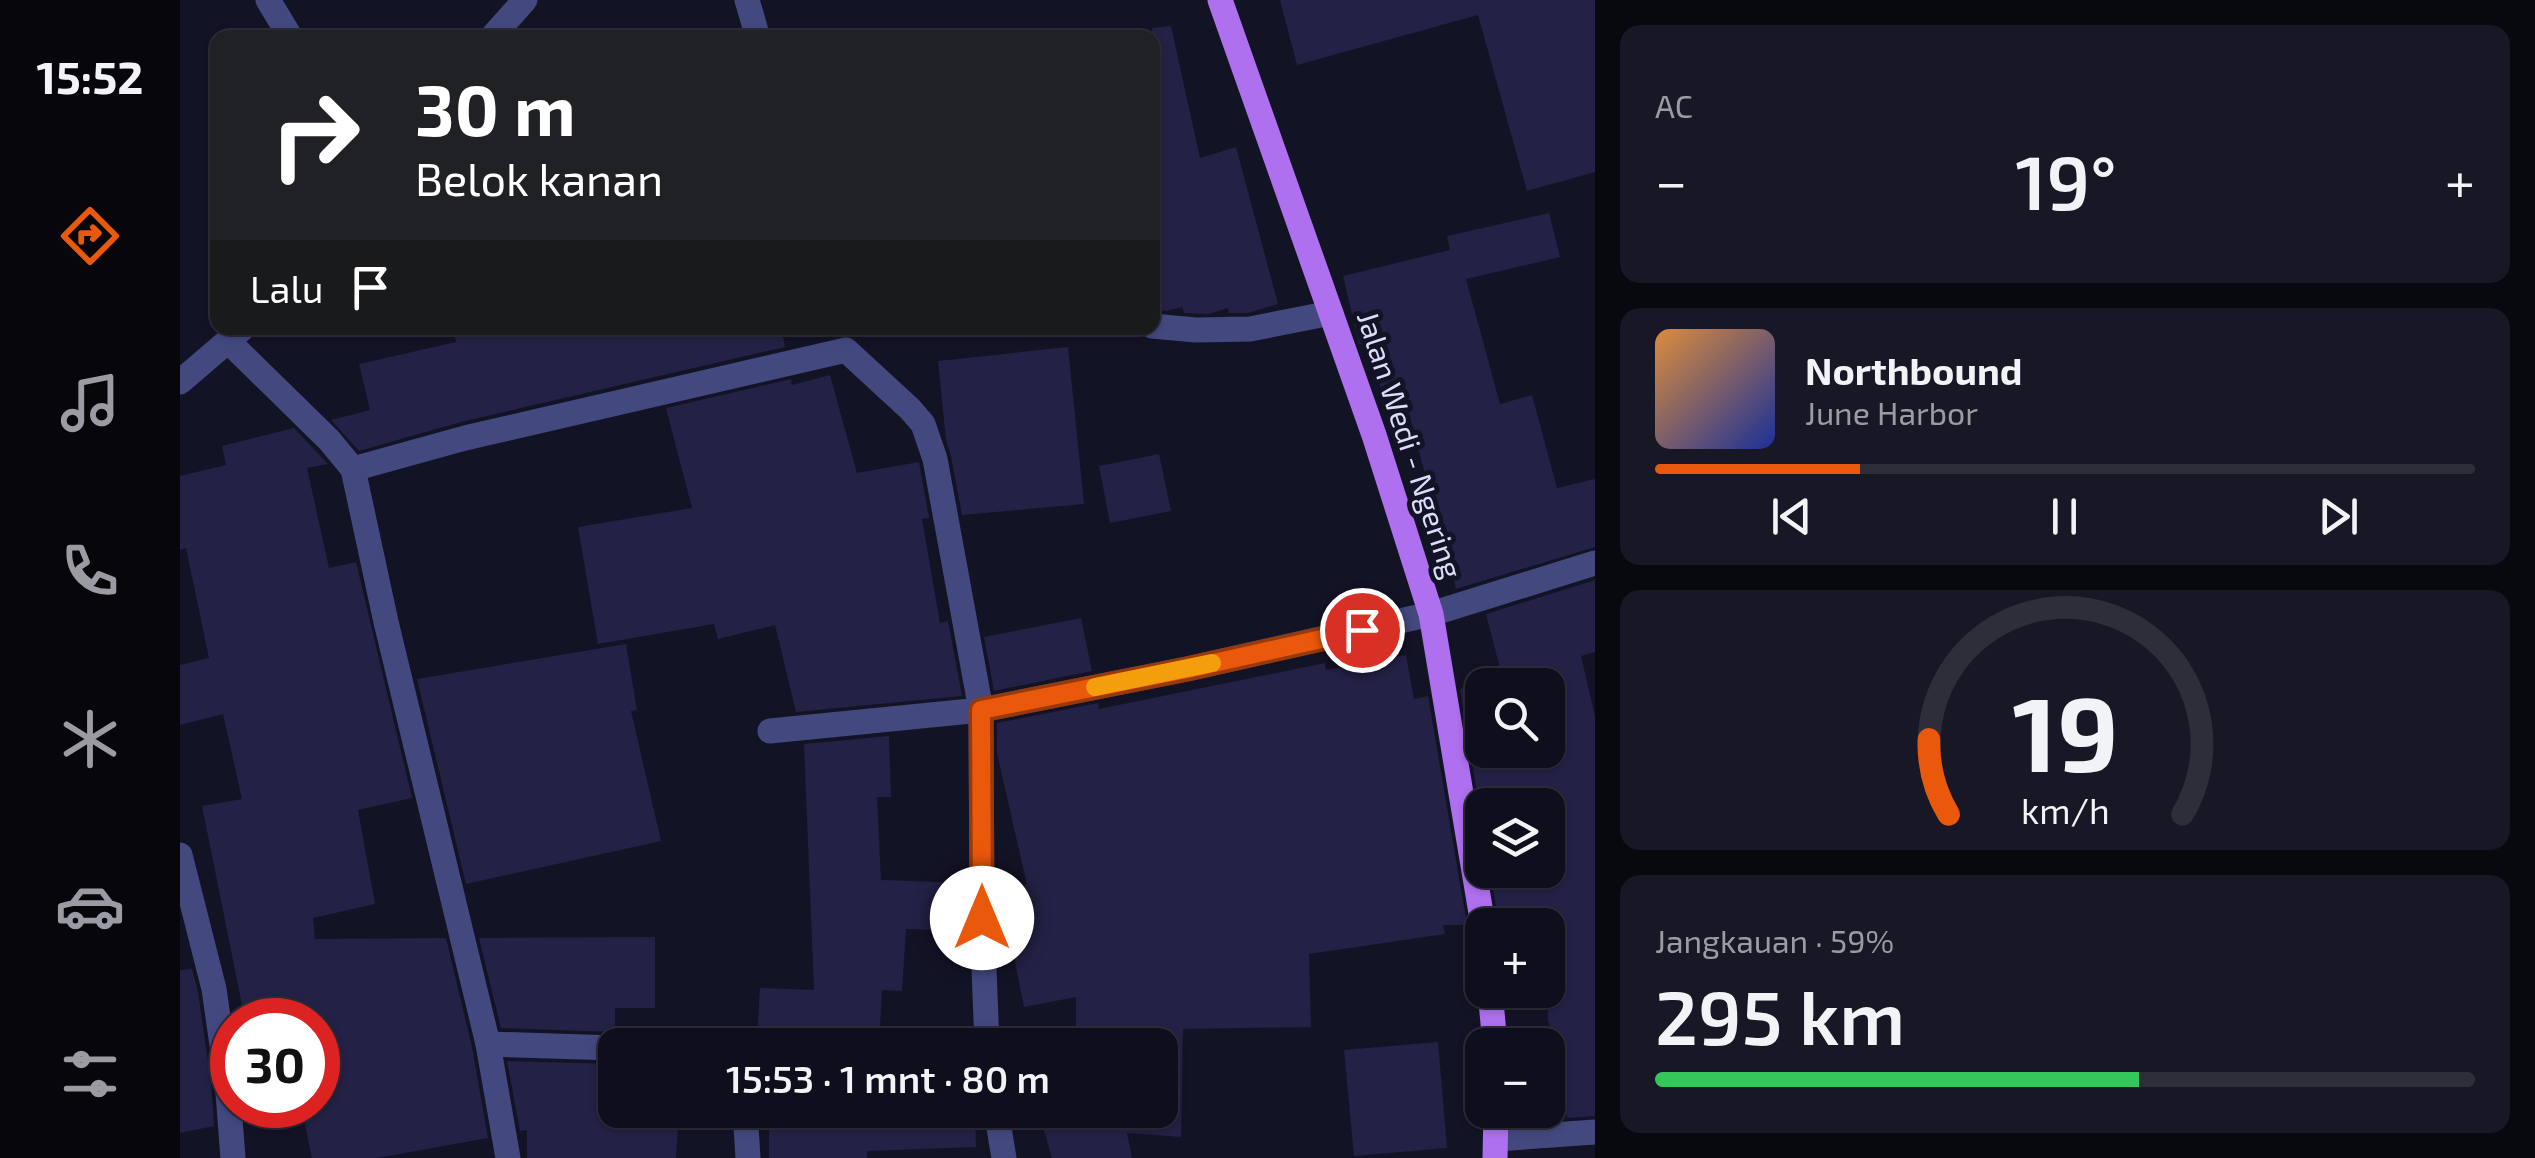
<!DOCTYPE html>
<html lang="id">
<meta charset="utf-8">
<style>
body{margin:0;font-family:"Exo 2",sans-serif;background:#171725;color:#f1f3f6;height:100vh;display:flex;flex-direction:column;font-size:38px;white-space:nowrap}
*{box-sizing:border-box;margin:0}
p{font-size:32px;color:#9b9ca3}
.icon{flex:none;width:55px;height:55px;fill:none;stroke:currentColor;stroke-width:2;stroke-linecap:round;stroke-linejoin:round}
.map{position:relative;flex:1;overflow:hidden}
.details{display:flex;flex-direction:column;gap:25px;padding:25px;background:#08080f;width:940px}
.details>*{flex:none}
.guide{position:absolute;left:30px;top:30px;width:950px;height:305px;border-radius:20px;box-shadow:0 2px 8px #0004,0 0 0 2px #2e2e3b;background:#202124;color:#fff;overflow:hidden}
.controls{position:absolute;left:1285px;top:668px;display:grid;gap:20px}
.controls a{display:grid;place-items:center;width:100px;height:100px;border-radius:20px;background:#0e0e1c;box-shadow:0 2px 8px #0004,0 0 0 2px #2e2e3b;font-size:50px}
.speed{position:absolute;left:30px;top:998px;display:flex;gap:20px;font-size:50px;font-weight:700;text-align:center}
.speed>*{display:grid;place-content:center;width:130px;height:130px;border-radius:50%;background:#0e0e1c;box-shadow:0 2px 8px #0004,0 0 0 2px #2e2e3b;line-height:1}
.speed .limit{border:15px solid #d22;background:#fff;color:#111}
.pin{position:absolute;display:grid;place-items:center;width:85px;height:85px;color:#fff;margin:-42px;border:5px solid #fff;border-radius:50%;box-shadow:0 2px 10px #0007}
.me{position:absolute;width:110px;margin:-55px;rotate:0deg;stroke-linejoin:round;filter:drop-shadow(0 0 8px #0008)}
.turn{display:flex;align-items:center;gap:35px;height:210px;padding:0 40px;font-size:45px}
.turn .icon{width:130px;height:130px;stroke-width:2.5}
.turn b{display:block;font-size:70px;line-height:85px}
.then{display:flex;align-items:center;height:95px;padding:0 40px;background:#0003;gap:20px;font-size:38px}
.big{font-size:75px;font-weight:600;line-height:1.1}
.details .widget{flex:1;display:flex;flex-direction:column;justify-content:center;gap:15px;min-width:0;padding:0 35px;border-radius:20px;background:#171725}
.details .dial{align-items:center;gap:0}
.dial svg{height:260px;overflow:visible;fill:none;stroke:#2e2e3b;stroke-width:7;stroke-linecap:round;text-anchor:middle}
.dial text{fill:#f1f3f6;stroke:none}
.song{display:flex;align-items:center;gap:30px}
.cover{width:120px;height:120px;border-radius:15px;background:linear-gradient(135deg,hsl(30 70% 55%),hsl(230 70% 35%))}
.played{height:10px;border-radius:5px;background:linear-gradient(90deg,#ea580c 25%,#2e2e3b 25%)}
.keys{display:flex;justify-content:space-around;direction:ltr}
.heat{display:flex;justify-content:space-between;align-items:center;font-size:55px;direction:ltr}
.charge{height:15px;border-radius:8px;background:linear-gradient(90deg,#34c759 59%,#2e2e3b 0)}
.trip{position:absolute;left:418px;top:1028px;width:580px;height:100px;border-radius:20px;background:#0e0e1c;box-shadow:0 2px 8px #0004,0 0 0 2px #2e2e3b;font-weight:600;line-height:100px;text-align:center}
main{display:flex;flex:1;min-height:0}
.menu{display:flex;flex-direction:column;width:180px;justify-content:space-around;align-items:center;background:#06060b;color:#9b9ca3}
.menu .icon{width:70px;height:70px}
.menu .active{color:#ea580c}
.menu b{font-size:45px;color:#f1f3f6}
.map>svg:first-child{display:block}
.building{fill:#232145;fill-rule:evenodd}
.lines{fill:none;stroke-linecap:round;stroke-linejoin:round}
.minor{stroke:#43497f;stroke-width:25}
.major{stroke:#ae70ee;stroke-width:25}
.route-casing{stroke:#983908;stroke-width:25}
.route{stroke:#ea580c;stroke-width:18}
.slow{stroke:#f59e0b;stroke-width:18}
.labels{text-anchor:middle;stroke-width:10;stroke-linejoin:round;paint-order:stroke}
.street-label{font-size:30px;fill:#dcdcfb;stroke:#131326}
</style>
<main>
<nav class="menu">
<b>15:52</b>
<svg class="icon active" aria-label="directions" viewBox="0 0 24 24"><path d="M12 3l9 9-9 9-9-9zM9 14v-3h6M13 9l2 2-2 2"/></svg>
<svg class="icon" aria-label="music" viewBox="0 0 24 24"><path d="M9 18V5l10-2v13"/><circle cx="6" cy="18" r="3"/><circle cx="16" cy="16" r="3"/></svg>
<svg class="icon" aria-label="phone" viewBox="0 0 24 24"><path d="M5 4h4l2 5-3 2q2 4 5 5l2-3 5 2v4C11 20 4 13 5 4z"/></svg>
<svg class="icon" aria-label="climate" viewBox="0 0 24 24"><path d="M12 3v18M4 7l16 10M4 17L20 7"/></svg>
<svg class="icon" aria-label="car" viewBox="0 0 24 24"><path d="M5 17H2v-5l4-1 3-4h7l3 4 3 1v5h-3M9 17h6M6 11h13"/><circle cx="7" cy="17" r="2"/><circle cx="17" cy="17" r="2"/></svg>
<svg class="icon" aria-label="filters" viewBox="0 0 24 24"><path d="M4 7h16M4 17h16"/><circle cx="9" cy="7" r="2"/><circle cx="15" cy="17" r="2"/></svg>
</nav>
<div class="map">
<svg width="1415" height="1158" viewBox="0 0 1415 1158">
<rect width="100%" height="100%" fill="#131326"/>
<g class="building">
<path d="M1100 0H1415V172L1347 191 1298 15 1117 65Z"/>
<path d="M991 26 1020 158 1056 147 1098 304 1068 313H1049L1048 308 1029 314 1004 313 1002 307 986 311 972 310V28Z"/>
<path d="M1369 213 1380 257 1286 279 1320 404 1352 395 1377 488 1415 479V547L1276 589 1230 418 1210 424 1189 342 1179 344 1163 276 1270 250 1267 236Z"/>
<path d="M273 328H601L605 347 281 422 179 451 151 420 190 410 179 364 276 342Z"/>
<path d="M888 347 904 504 782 515 771 456 766 440 758 361Z"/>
<path d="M650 375 677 473 739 462 749 518 742 519 760 623 768 621 782 696 616 712 595 625 538 639 534 624 418 644 398 527 512 508 486 408 611 379 612 385Z"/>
<path d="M114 428 148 464 127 468 149 568 176 562 232 798 178 810 195 904 133 918 135 939 266 938 292 1047 308 1138 197 1158H132L121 1105H138V1020H65L22 806 62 799 43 714 0 725V665L29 658 6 548 0 550V476L46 465 42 446Z"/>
<path d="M979 454 991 511 930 523 919 466Z"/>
<path d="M1415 580V652L1401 656 1415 716V1116L1387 1118 1368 1019V925H1319L1310 870H1368V805H1302V823L1280 689 1323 680 1306 614ZM1302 685H1368V750H1302Z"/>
<path d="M901 618 912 671 814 691 804 637Z"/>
<path d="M446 644 457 710 451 711 481 841 286 884 237 679Z"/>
<path d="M1226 655 1234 699 1248 696 1287 925H1263L1265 934 1129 954 1131 1027 1003 1029 1001 1137 947 1133 952 1158H872L858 1110H980V1045H896V997L844 1007 829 932H819L818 884 847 885 817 753V723L918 703 919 709 1145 663 1146 670Z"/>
<path d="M709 736 711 797H697L701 880 786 883V931L726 929 722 991 702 990 699 1045H588V1041L577 1040 580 988 634 990 624 744Z"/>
<path d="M475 937V1008H435V1032L321 1028 299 938Z"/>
<path d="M12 969 18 992 31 1082 34 1126 0 1133V970Z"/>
<path d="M1258 1042 1267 1148 1174 1156 1164 1050Z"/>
<path d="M327 1061 435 1064V1110H499L496 1158H347V1130L340 1131Z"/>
<path d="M589 1110H795L796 1147 687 1151V1158H589Z"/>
</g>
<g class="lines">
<g class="minor">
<path d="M88 0 111 38"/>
<path d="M567 0 578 38"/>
<path d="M311 38 345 0"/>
<path d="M972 326 1016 330 1070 329 1151 313"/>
<path d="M48 341 149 440 173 469 285 438 666 350 730 409 743 424 755 459 801 710 802 918 807 1045"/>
<path d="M0 382 63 328"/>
<path d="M173 469 206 622 308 1044 328 1158"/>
<path d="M590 731 801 710 1007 669 1251 614 1415 563"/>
<path d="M0 855 34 989 47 1080 53 1158"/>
<path d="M308 1044 435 1048"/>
<path d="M565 1110 568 1158"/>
<path d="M816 1110 824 1158"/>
<path d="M1317 1139 1415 1132"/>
</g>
<g class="major">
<path d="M1040 0 1194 435 1251 614 1303 925"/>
<path d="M1310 990 1315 1045"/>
<path d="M1315 1158 1316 1110"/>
</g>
</g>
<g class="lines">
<defs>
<path id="route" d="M802 918 801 710 1007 669 1182 630"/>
</defs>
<use href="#route" class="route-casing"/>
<use href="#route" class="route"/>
<path class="slow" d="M915 687 1032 663"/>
</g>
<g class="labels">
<g class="street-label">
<text transform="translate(1229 445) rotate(72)" y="10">Jalan Wedi - Ngering</text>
</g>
</g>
</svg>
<div class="controls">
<a><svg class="icon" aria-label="search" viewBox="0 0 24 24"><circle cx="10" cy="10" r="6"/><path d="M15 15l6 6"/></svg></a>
<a><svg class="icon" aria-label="layers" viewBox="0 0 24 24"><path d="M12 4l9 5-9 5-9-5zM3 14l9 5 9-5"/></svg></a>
<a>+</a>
<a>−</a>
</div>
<div class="speed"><div class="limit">30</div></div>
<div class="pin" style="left:1182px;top:630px;background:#d93025"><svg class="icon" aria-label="arrive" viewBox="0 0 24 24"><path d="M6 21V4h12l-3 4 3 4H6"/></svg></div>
<svg class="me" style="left:802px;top:918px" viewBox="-20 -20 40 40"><circle r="19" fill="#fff"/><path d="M0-13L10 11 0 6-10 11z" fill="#ea580c"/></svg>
<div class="trip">15:53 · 1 mnt · 80 m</div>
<div class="guide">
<div class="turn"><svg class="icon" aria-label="right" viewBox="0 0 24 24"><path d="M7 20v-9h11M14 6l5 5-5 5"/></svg><div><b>30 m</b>Belok kanan</div></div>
<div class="then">Lalu<svg class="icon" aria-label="arrive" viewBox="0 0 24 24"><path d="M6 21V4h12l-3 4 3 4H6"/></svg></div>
</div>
</div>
<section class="details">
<div class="widget"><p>AC</p>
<div class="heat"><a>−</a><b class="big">19°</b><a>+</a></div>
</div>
<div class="widget">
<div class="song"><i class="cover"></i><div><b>Northbound</b><p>June Harbor</p></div></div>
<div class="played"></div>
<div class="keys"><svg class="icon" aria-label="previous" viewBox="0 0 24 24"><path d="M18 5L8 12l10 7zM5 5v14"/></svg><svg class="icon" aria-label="pause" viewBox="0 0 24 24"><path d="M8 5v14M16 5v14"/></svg><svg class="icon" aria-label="next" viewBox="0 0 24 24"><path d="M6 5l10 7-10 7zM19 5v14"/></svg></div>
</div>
<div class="widget dial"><svg viewBox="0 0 100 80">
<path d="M14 69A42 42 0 1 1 86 69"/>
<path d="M14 69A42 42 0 0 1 8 46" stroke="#ea580c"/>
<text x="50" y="56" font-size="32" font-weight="700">19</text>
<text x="50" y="72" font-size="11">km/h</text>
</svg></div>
<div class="widget"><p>Jangkauan · 59%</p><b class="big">295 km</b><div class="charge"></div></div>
</section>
</main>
